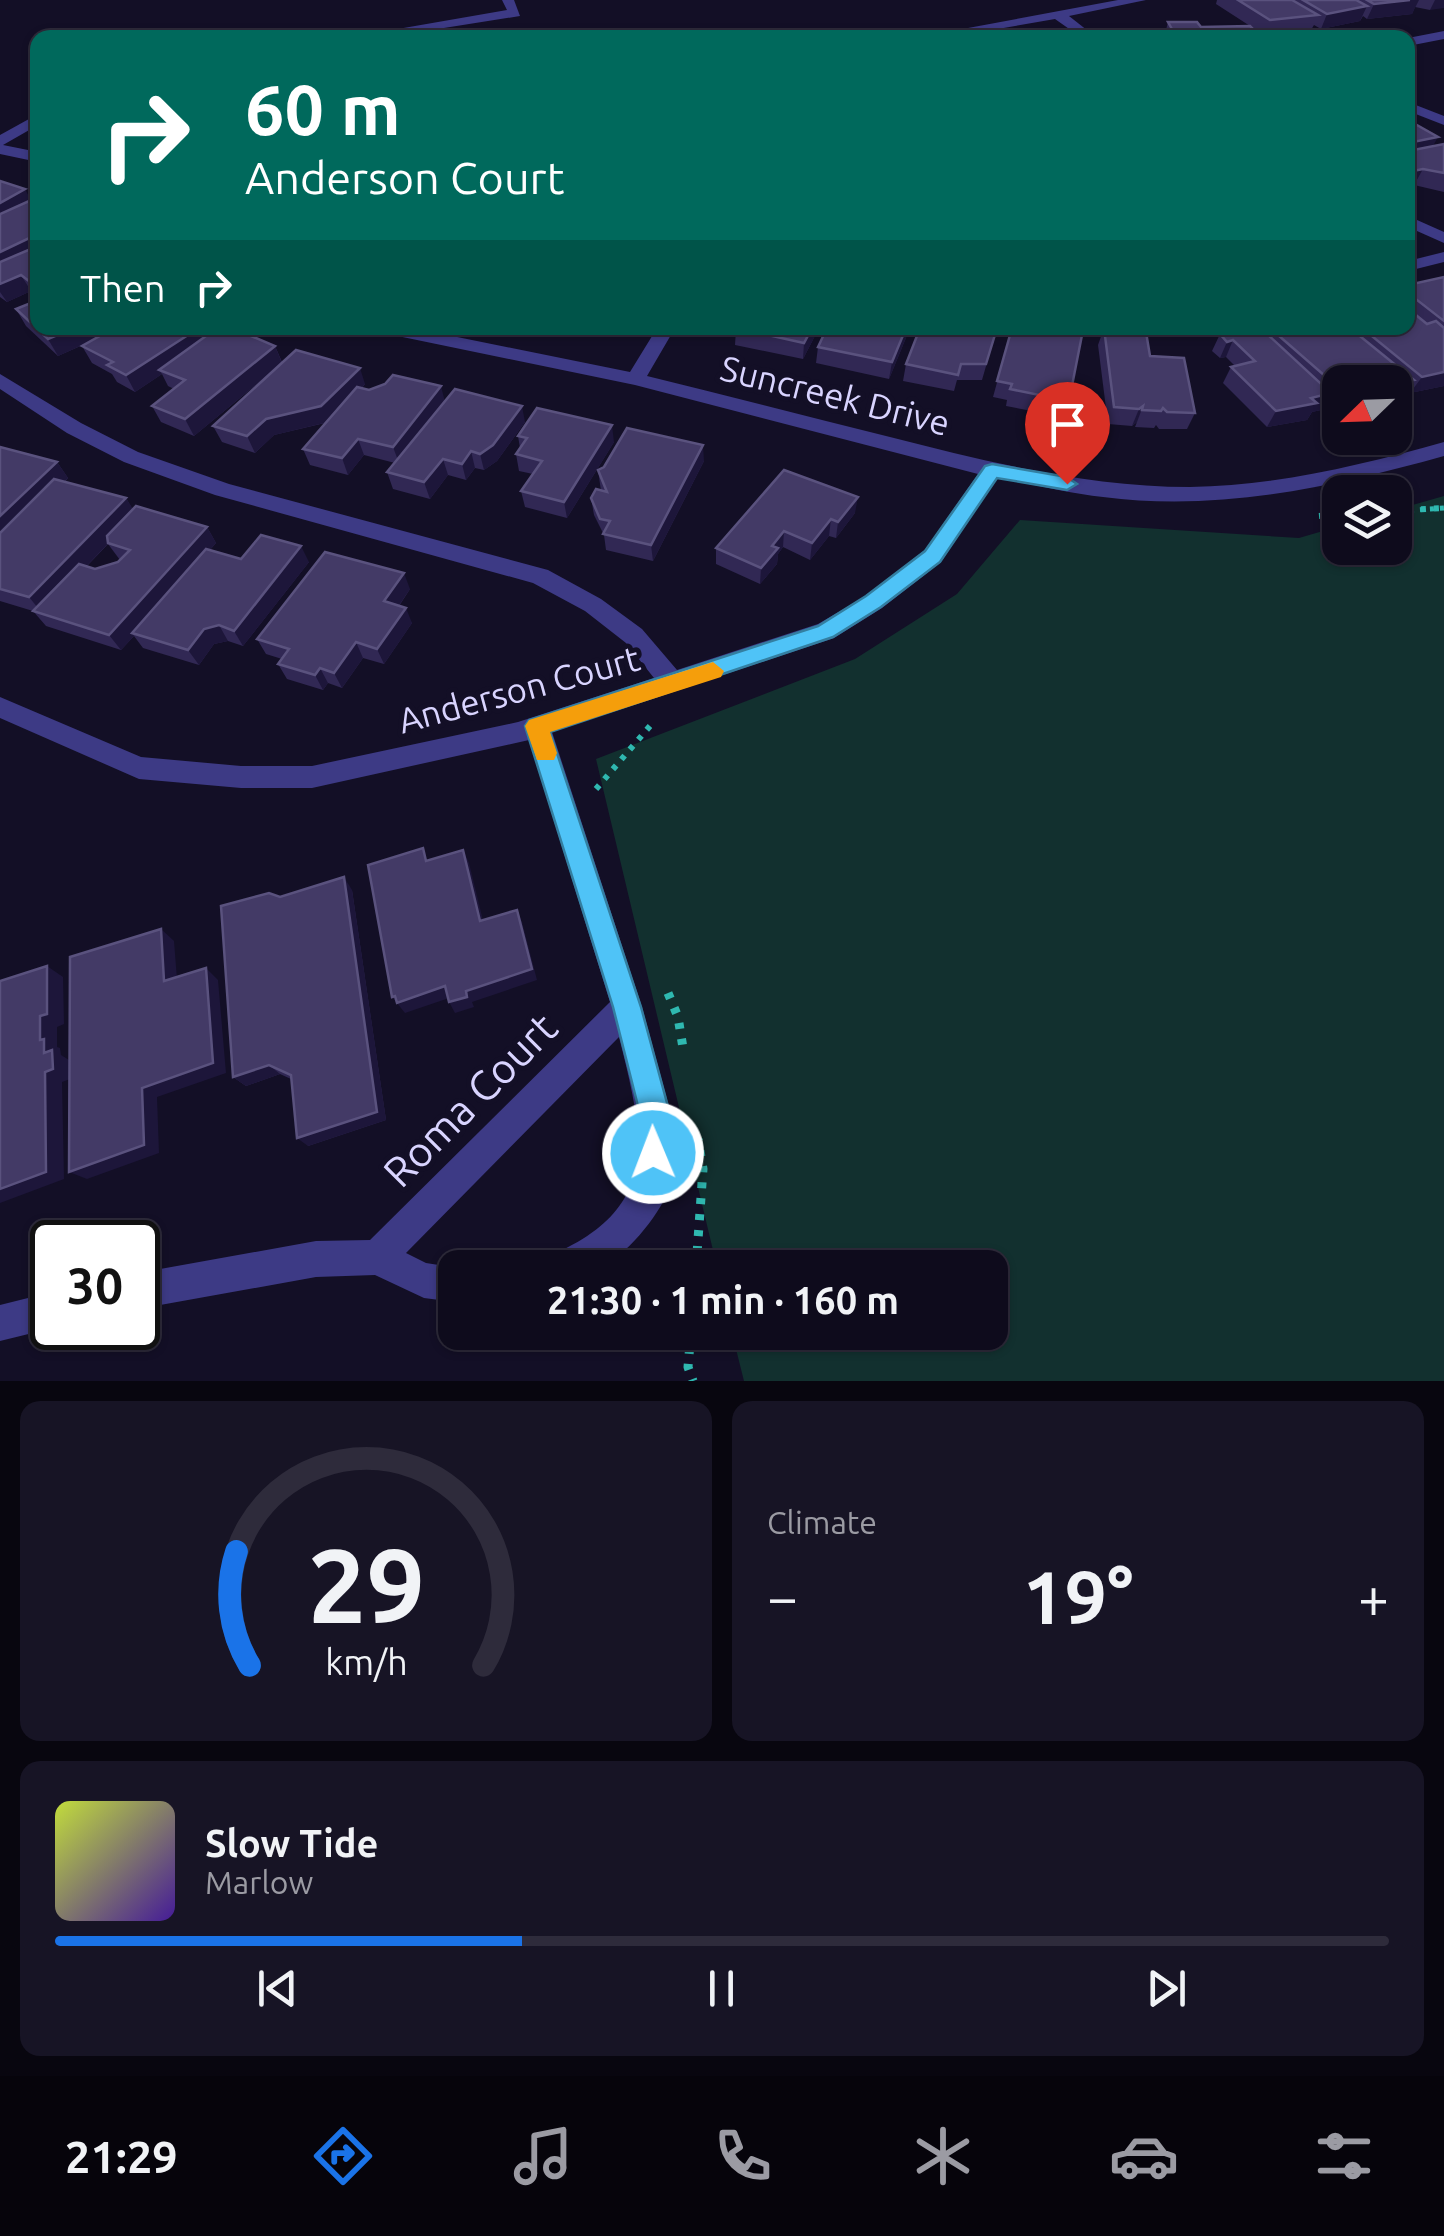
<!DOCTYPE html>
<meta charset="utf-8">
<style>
body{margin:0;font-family:Ubuntu,sans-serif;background:#171425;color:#f1f3f6;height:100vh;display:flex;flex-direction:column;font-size:38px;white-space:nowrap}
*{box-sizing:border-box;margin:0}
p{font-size:32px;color:#9b9ba3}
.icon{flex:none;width:55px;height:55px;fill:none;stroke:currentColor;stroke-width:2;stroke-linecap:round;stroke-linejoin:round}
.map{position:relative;height:1381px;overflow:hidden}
.drawer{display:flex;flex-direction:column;gap:20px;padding:20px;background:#08060f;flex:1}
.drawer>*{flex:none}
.guide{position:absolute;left:30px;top:30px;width:1385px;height:305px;border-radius:20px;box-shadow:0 2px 8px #0004,0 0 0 2px #2e2b3b;background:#00695c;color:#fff;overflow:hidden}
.needle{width:65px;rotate:247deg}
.tools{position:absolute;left:1322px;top:365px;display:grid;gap:20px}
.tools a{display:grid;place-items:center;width:90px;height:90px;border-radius:20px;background:#0e0b1c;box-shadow:0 2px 8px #0004,0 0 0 2px #2e2b3b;font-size:50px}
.speed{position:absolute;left:30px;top:1220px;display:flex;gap:20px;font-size:50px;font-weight:700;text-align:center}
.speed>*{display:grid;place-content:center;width:130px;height:130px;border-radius:50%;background:#0e0b1c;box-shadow:0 2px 8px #0004,0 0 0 2px #2e2b3b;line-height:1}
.speed .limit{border:5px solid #111;border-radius:15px;background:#fff;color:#111}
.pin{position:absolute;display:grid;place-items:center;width:85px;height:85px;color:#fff;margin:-102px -42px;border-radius:50% 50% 50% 0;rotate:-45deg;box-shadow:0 0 10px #0007}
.pin .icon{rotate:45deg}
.me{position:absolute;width:110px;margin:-55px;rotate:359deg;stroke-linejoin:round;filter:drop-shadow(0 0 8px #0008)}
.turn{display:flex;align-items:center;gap:35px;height:210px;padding:0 50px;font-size:45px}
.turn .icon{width:130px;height:130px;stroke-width:2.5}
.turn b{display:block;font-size:70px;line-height:85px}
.then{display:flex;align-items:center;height:95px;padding:0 50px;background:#0003;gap:20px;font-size:38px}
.big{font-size:75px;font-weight:600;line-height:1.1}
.drawer .widget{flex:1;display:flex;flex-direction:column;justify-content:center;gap:15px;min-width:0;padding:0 35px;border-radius:20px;background:#171425}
.drawer .dial{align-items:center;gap:0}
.dial svg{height:260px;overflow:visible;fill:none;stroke:#2e2b3b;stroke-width:7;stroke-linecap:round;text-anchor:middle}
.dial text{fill:#f1f3f6;stroke:none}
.song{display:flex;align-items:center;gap:30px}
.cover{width:120px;height:120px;border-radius:15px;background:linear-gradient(135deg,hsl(70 70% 55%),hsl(260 70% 35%))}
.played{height:10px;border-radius:5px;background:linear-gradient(90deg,#1a73e8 35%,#2e2b3b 35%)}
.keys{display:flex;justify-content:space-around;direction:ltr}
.heat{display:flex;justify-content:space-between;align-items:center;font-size:55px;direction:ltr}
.drawer .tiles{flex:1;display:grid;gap:20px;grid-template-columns:1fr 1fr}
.widget:last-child{grid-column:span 2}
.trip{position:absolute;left:438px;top:1250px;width:570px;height:100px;border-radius:20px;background:#0e0b1c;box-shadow:0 2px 8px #0004,0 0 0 2px #2e2b3b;font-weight:600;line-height:100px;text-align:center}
.menu{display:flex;height:160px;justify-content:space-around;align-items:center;background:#06040b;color:#9b9ba3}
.menu .icon{width:70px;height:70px}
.menu .current{color:#1a73e8}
.menu b{font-size:45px;color:#f1f3f6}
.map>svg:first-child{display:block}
.green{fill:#12302f}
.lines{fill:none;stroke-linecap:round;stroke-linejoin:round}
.path-far2{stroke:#2fb8b0;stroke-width:5;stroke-dasharray:4 6;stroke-linecap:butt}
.path-far1{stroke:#2fb8b0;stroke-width:6;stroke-dasharray:5 8;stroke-linecap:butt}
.path{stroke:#2fb8b0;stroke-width:9;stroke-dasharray:6 10;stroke-linecap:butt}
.minor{fill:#3d3a85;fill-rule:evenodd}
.wall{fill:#312854;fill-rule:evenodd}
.shaded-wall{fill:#1d163a}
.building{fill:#433a66;stroke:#5a527e;stroke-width:2.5}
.route{fill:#4fc3f7;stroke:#337fa1;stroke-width:2.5}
.slow{fill:#f59e0b}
.labels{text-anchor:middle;stroke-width:10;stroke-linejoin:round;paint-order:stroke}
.street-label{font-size:35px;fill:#d9d4ff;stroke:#130f26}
.near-street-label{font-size:42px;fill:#d9d4ff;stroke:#130f26}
</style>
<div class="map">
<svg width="1444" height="1381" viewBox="0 0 1444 1381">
<rect width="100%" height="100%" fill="#130f26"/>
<path class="green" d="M1444 496V1381H744L732 1333 990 1332V1268L717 1267 596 759 855 659 957 594 1020 520 1299 538 1340 526V548H1395V510Z"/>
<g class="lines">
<path class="path-far2" d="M1400 511 1444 508"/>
<g class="path-far1">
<path d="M1395 511 1441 508"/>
<path d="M1319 516 1340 514"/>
<path d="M596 789 650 726"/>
</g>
<g class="path">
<path d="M668 993 678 1017 683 1048"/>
<path d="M696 1268 703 1169 698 1139"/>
<path d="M691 1332 688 1367 693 1381"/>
</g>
<g class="minor">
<path d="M502 0H514L520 16 381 38H346L507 10Z"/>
<path d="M1118 0H1146L1069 16 1097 38H1082L1055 19 946 38H914Z"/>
<path d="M1444 31V39L1408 46V38Z"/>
<path d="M1408 102 1444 116V125L1408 111Z"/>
<path d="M38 114V125L3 145 38 152V162L0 154V135Z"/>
<path d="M1408 216 1444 232V243L1408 227Z"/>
<path d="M1444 252V262L1408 271V261Z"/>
<path d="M379 328H413L630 372 657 328H675L647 376C728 396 809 417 890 437 988 462 1088 487 1190 487 1277 486 1361 465 1444 442V456C1333 487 1219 512 1103 497 1068 493 1033 484 997 478L941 562 882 608 834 638 552 732 642 1007 671 1114 668 1192C658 1216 625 1258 599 1267 585 1272 559 1268 544 1268L549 1256C663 1208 644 1137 619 1037L406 1253 426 1263 458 1268H455V1302L424 1298 375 1275 316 1277 138 1309V1273L316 1241 370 1240 610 1002 529 740 312 788H241L139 779 0 718V697L141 757 241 766H312L518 722 654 678 626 643 585 611 533 583 215 495 124 462 67 433 0 389V374L81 423 138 452 229 484 548 570 601 599 642 629 677 670 818 624 866 596 925 550 978 474 635 385 388 334Z"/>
<path d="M52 1292 53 1328 0 1341V1305Z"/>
</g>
</g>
<g class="wall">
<path d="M1217 0H1444L1430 10 1415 7 1412 14 1367 19 1363 16 1360 21 1321 29 1314 25 1311 30 1264 35 1216 4Z"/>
<path d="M1168 22 1201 27 1262 38H1164Z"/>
<path d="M1444 144V192L1414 185 1433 146Z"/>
<path d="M0 181 31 200 38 197V296L31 291 7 302 0 297Z"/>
<path d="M1444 277V386L1410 393 1407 390 1403 397 1395 398V382H1340V392H1330L1321 410 1312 412 1307 420 1267 427 1223 383 1231 367 1235 366 1226 357 1220 358 1212 351 1220 334 1255 329 1256 328H1315L1318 329 1324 328H1408V285Z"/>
<path d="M16 309 200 333 202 338 275 346 282 362 365 384 362 388 445 401 525 422 497 461 484 470 475 468 466 480 448 475 430 499 393 489 387 472 395 463 364 455 348 475 310 465 303 449 325 423 274 435 255 453 222 442 213 426 275 369 194 436 161 422 152 406 174 389 168 386 162 374 135 392 117 382 112 374 92 363 82 346 94 340 58 356 26 326Z"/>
<path d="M736 328H819L803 359 735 345Z"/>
<path d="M910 328 889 379 816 363 818 347Z"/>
<path d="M997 328 982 380H957L954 391 903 381 906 364Z"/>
<path d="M1012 328 1069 401 1064 417 1006 406 1007 400 993 397Z"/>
<path d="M1104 328 1150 356 1195 413 1187 429H1159L1156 425 1154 428 1135 427 1137 422 1132 426 1108 424 1098 345Z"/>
<path d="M518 436 614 442 567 518 525 507 521 491 533 474 519 471 516 454 520 448Z"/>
<path d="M0 447 57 462 68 478 65 482 126 498 133 510 207 527 216 543 210 550 241 559 309 562 243 646 228 641 214 644 199 665 143 648 134 636 121 650 46 626 33 611 0 601ZM108 544 120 560 118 562 95 569 87 566Z"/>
<path d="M704 461 653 561 606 550 604 535 594 515 591 498 601 491 598 470 604 467Z"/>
<path d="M855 513 836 538 829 536 810 560 783 547 778 554 777 564 760 584 716 564V548Z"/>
<path d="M410 589 399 606 412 623 384 664 363 658 342 688 328 683 323 690 287 679 278 664 282 659 266 654 257 639Z"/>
<path d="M352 890 386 1120 308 1146 291 1079 280 1074 246 1086 233 1077 280 897Z"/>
</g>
<g class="shaded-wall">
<path d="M1410 0H1419L1412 14 1367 19 1374 4Z"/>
<path d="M1435 0H1444V8L1430 10Z"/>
<path d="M1367 6 1360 21 1321 29 1327 14Z"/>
<path d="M1438 137 1429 153 1408 157V143Z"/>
<path d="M1423 169 1414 185 1408 186V172Z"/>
<path d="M25 189 34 206 0 224V203Z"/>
<path d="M38 234V255L0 274V252Z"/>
<path d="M21 275 31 291 7 302 0 292V284Z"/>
<path d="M74 328H120L58 356 48 339Z"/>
<path d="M188 328H208L200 333 203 340 159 370 162 374 135 392 126 375Z"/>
<path d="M812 328H819L803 359 804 343Z"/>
<path d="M906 328H910L889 379 892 362Z"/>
<path d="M1233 340 1226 357 1220 358 1227 342Z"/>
<path d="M275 346 282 363 194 436 185 419Z"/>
<path d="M360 368 365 384 328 422 274 435 255 453 247 436 266 419Z"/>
<path d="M1444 372V386L1410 393 1422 377Z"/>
<path d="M1414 380 1403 397 1395 398V383Z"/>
<path d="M441 386 445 402 399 463 393 447Z"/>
<path d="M1331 393 1321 410 1312 412 1307 420 1267 427 1276 411 1311 398Z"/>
<path d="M522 406 525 422 497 461 484 470 480 454Z"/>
<path d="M1143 406 1137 422 1132 426 1139 409Z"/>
<path d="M612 425 614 442 567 518 564 502Z"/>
<path d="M358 439 364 455 348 475 342 458Z"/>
<path d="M703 445 704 461 653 561 651 545Z"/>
<path d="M471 451 475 468 466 480 462 464Z"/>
<path d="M443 459 448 475 430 499 424 482Z"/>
<path d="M57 462 68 478 0 545V516Z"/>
<path d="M858 497 855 513 836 538 838 522Z"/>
<path d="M126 498 136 514 42 613 29 597Z"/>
<path d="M831 519 829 536 810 560 812 543Z"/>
<path d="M207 527 216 543 135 634 132 633 134 636 121 650 109 635Z"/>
<path d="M784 531 783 547 778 554 777 564 760 584 761 568 772 546Z"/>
<path d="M301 546 309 562 243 646 234 631Z"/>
<path d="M404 573 410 589 391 617 384 601Z"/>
<path d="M406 608 412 623 384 664 377 649Z"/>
<path d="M219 625 228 641 214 644 199 665 188 650 204 629Z"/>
<path d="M356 642 363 658 342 688 334 673Z"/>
<path d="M320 668 328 683 323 690 315 675Z"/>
<path d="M463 850 469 863 486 933 480 921Z"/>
<path d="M344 877 352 890 386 1120 308 1146 297 1138Z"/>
<path d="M517 910 522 922 537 980 472 1002 474 1007 455 1013 449 1002 466 991Z"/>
<path d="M161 929 174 941 178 992 164 981Z"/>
<path d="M47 966 63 977 64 1024 57 1027V1047L60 1048 61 1055 69 1060 70 1079 62 1082 64 1179 0 1203V1189L44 1053 40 1040V1016Z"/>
<path d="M206 968 218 980 226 1073 157 1097 159 1153 87 1179 69 1172 142 1088Z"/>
<path d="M445 986 452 997 405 1013 392 997Z"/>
<path d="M269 1065 280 1074 246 1086 233 1077Z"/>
</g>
<g class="building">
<path d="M1238 0H1292L1318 15 1270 20Z"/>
<path d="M1303 0H1356L1367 6 1327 14Z"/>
<path d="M1367 0H1410L1374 4Z"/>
<path d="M1168 22H1197L1201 27 1250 26 1262 38H1177Z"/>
<path d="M1408 120 1438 137 1408 143Z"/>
<path d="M1444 144V173L1423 169 1408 172V151Z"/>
<path d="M0 181 25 189 0 203Z"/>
<path d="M38 197V234L0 252V214Z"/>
<path d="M38 246V288L21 275 0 284V262Z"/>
<path d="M1444 277V321L1408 293V285Z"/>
<path d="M38 300V328H74L48 339 16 309Z"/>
<path d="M1411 311 1427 324 1436 321 1444 328V372L1422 377 1362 328H1408V312Z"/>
<path d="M114 328H188L181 332 188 335 126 375 107 365 113 362 82 346Z"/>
<path d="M217 328H232L275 346 185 419 152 406 185 380 159 370Z"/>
<path d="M736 328H812L804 343Z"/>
<path d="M827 328H906L892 362 818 347Z"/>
<path d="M920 328H997L986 364H961L958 375 906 364Z"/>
<path d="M1012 328H1050V329L1082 335 1069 401 1010 389 1012 384 997 381Z"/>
<path d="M1104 328 1146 332 1150 356 1184 358 1195 413 1167 412 1163 408 1161 411 1142 410 1143 406 1139 409 1114 407Z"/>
<path d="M1251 328H1254L1260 333 1265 332 1331 393 1311 398 1317 403 1276 411 1231 367 1255 361 1233 340 1227 342 1220 334Z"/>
<path d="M1270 328H1315L1318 329 1324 328H1350L1414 380 1395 383 1358 382 1350 376H1325Z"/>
<path d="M296 350 360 368 321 406 266 419 247 436 213 426Z"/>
<path d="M393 375 441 386 393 447 358 439 342 458 303 449 357 387 369 390 385 384Z"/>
<path d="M455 389 522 406 493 445 480 454 471 451 462 464 443 459 424 482 387 472Z"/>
<path d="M537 408 612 425 564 502 521 491 542 461 516 454 527 438 518 436Z"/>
<path d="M627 428 703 445 651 545 603 534 610 521 600 519 591 498 596 489 607 492 598 470 604 467Z"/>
<path d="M0 447 57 462 0 516Z"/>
<path d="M784 470 858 497 838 522 831 519 812 543 784 531 772 546 778 548 761 568 716 548Z"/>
<path d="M54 479 126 498 29 597 0 589V533Z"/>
<path d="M136 506 207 527 109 635 33 611 79 564 95 569 118 562 130 550 108 543 107 536Z"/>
<path d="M261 535 301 546 234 631 219 625 204 629 188 650 132 633 206 549 241 559Z"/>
<path d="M325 552 404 573 384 601 406 608 377 649 356 642 334 673 320 668 315 675 278 664 289 649 257 639Z"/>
<path d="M423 848 426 861 463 850 480 921 517 910 532 969 466 991 467 997 449 1002 445 986 397 1003 395 996 392 997 368 865Z"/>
<path d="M344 877 377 1112 297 1138 291 1075 269 1065 233 1077 221 906 269 893 280 897Z"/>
<path d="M161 929 164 981 206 968 213 1063 142 1088 144 1145 69 1172 70 957Z"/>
<path d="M47 966V1014L40 1016V1040L44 1039V1053L52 1050 53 1069 45 1072 46 1172 0 1189V981Z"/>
</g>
<path class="route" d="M992 464 1067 477 1077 484 1067 490 997 478 940 562 881 607 833 637 550 732 641 1007 670 1114 668 1153 664 1164 653 1168 643 1164 638 1153 640 1114 613 1007 525 726 529 720 818 626 866 596 925 551 985 466Z"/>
<path class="slow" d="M713 662 724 671 721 677 550 732 557 753 554 760H537L525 726 529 720Z"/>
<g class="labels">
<g class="street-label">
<text transform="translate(835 396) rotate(14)" y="12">Suncreek Drive</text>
<text transform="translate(519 690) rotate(-15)" y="12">Anderson Court</text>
</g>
<g class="near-street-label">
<text transform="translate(470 1100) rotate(-45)" y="15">Roma Court</text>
</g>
</g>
</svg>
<div class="tools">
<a><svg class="needle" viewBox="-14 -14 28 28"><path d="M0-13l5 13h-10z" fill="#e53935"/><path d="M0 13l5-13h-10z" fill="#9b9ba3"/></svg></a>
<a><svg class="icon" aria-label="layers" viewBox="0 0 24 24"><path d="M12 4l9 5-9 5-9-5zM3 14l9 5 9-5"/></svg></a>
</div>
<div class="speed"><div class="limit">30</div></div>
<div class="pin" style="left:1067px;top:484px;background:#d93025"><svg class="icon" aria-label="arrive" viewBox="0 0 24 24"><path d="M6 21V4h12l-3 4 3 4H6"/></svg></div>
<svg class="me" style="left:653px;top:1153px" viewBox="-20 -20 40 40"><circle r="17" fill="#4fc3f7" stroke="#fff" stroke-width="3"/><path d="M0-11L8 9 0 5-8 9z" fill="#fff"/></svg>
<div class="trip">21:30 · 1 min · 160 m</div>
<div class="guide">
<div class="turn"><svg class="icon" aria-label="right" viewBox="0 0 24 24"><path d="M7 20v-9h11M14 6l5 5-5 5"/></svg><div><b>60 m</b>Anderson Court</div></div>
<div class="then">Then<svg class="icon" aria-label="right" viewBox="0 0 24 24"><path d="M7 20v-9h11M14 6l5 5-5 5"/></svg></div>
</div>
</div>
<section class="drawer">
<div class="tiles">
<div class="widget dial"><svg viewBox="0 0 100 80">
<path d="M14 69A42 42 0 1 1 86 69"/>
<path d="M14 69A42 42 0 0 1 10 34" stroke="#1a73e8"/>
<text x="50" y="56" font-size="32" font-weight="700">29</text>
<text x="50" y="72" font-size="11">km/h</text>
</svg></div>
<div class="widget"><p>Climate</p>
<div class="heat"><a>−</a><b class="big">19°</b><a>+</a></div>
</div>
<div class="widget">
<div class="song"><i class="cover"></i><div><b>Slow Tide</b><p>Marlow</p></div></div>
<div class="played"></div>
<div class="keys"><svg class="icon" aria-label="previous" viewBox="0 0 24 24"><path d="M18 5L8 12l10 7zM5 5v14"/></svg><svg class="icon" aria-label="pause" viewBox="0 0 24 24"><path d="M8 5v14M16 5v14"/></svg><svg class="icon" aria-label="next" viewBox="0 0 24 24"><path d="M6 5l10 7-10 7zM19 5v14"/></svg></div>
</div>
</div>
</section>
<nav class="menu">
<b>21:29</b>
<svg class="icon current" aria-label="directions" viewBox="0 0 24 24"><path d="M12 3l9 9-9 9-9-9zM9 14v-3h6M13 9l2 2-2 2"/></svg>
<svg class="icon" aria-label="music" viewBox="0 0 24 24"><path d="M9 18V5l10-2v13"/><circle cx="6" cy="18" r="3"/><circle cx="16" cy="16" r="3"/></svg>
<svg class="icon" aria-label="phone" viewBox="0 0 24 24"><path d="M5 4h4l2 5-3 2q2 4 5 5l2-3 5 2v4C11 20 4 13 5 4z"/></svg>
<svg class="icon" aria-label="climate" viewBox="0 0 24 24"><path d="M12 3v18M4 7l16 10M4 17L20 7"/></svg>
<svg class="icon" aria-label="car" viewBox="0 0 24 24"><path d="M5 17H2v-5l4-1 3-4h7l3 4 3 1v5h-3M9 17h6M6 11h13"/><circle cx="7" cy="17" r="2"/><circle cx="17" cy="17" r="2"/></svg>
<svg class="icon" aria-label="filters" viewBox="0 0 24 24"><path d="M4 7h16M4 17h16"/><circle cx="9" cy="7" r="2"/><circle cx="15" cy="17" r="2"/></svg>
</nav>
